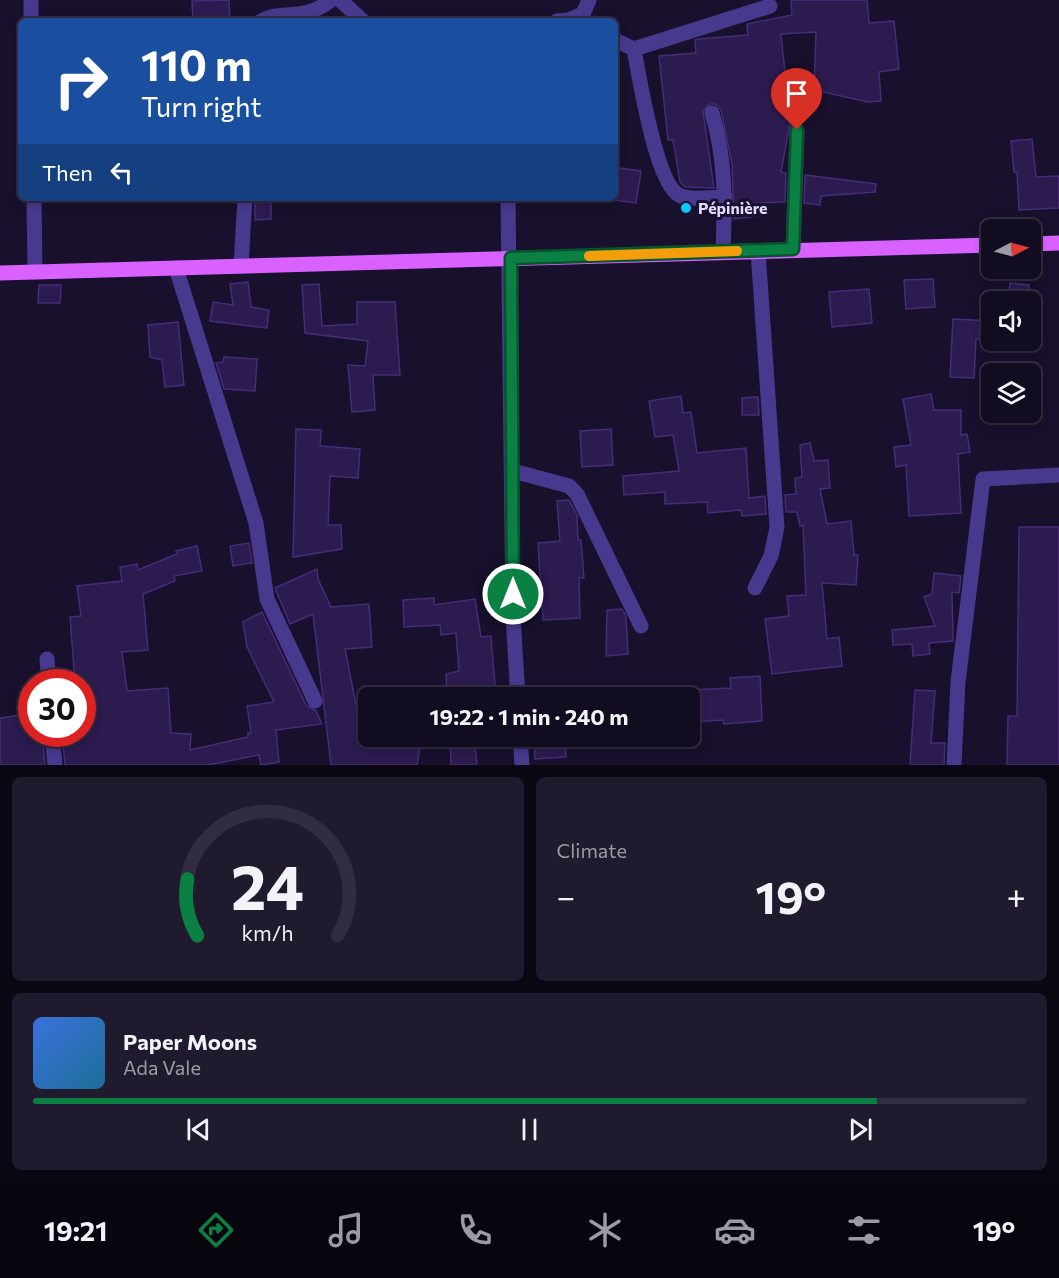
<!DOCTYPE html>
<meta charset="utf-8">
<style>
body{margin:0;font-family:Commissioner,sans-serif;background:#1f1a2e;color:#f1f3f6;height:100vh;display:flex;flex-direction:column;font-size:22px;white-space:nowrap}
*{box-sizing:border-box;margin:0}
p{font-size:20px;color:#9c9ba5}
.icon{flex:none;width:33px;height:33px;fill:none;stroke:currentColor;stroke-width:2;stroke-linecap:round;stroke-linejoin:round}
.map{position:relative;height:765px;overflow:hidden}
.drawer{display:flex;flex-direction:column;gap:12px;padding:12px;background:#0a0712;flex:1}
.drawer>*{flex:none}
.guide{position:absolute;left:18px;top:18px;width:600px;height:183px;border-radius:9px;box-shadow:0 3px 9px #0003,0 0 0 2px #312c3f;background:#1a4fa0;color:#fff;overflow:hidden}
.needle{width:39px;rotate:84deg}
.fabs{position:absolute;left:981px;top:219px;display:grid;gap:12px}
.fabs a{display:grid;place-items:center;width:60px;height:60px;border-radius:9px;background:#120c21;box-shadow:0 3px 9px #0003,0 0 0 2px #312c3f;font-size:30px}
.speed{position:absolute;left:18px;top:669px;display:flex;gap:12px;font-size:30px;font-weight:700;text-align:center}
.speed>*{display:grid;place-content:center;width:78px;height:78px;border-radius:50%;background:#120c21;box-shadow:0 3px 9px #0003,0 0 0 2px #312c3f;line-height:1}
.speed .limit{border:9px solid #d22;background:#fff;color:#111}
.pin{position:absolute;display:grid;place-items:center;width:51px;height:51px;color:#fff;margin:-62px -26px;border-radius:50% 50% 50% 0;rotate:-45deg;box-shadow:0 0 6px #0007}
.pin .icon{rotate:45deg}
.me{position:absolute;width:66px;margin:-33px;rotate:0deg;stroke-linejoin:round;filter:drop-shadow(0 0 4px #0008)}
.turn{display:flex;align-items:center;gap:21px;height:126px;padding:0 24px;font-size:27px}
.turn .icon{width:78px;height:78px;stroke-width:2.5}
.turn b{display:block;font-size:42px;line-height:51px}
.then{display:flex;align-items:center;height:57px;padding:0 24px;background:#0003;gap:12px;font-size:22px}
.big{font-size:45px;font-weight:700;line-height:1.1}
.drawer .widget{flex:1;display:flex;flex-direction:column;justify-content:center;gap:9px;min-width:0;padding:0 21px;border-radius:9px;background:#1f1a2e}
.drawer .dial{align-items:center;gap:0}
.dial svg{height:156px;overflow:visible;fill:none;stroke:#312c3f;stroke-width:7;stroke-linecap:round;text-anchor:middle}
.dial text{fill:#f1f3f6;stroke:none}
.song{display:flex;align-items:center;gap:18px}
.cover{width:72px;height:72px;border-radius:9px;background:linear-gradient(135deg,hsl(220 70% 55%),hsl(200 70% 35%))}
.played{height:6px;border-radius:3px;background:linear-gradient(90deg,#0b8043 85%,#312c3f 85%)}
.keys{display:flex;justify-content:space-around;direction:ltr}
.heat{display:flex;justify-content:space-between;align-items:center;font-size:33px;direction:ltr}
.drawer .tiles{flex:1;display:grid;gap:12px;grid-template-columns:1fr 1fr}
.widget:last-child{grid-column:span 2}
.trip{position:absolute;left:358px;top:687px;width:342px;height:60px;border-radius:9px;background:#120c21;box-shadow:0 3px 9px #0003,0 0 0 2px #312c3f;font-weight:700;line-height:60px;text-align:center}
.tabs{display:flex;height:96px;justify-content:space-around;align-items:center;background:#07050d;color:#9c9ba5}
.tabs .icon{width:42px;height:42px}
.tabs .active{color:#0b8043}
.tabs b{font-size:27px;color:#f1f3f6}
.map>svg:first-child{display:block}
.building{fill:#2c1b4e;stroke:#452c7b;stroke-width:1.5}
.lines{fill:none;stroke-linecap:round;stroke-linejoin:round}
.minor{stroke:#47398d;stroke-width:15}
.major{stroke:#d861ff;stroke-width:15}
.route-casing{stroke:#07532c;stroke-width:15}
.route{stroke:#0b8043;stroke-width:10}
.slow{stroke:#f59e0b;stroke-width:10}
.poi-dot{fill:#06c6ff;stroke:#18102c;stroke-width:2}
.labels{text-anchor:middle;stroke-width:6;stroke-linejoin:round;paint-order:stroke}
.poi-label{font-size:16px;font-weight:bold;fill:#e3daff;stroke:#18102c;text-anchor:start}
</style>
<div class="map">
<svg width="1059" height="765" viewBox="0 0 1059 765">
<rect width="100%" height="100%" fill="#18102c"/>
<g class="building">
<path d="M229 0 230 21H193L192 1Z"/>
<path d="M791 0H867L869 23 894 21 899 69 879 72 881 101 868 102 814 90 816 32 781 34 790 123 781 172 786 173 785 202 756 203 758 216 734 219 732 164 721 110 715 104H710L703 111 714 188 685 187 680 182 673 140H668L659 56 696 53 695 40 698 39 748 35 747 24 792 15Z"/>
<path d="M1032 139 1036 177 1059 176V208L1019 210 1017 172H1014L1011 141Z"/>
<path d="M620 168 641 171 636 203 615 200Z"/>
<path d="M805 175 876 184 875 192 821 196 820 205 804 203Z"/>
<path d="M255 198H271V219L255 220Z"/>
<path d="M933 279 935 307 906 309 904 280Z"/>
<path d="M248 282 251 307 269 310 267 328 210 321 213 302 233 305 230 284Z"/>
<path d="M1010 283 1029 285 1028 302H1008Z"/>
<path d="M319 284 322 326 357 324V302H395L400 375H373L375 410 352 412 348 365 365 366 368 341 305 333 302 285Z"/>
<path d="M39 285H61L60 303H38Z"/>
<path d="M869 289 872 323 832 327 829 292Z"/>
<path d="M953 319 992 321V338L976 339 974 378 950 377Z"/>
<path d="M178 322 184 385 165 387 162 360 150 357 148 325Z"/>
<path d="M224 357 257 359 255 391 224 389 216 363 223 362Z"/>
<path d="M931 394 934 410H961V435L967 434 970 452 958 454 961 513 909 516 906 465 896 467 894 447 911 445 903 399Z"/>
<path d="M681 396 683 413 691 412 697 453 746 448 749 498 765 496 766 514 742 516 741 510 708 513 707 502 665 504V492L624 495 623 476 679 471 673 435 655 437 649 401Z"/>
<path d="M758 397 759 415H742V398Z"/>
<path d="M296 429 321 430 320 446 360 449 358 478 330 476 328 525H341L342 549 293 557Z"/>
<path d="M611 429 613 465 582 467 580 431Z"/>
<path d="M810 443 814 461 828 460 830 488 820 489 827 524 851 521 854 555H858L856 585 822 583 827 639 839 637 842 666 772 674 765 619 789 616 787 596 806 595 803 525 800 526 797 512H786L785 495 796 494 795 478 802 477 800 445Z"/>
<path d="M569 500 577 515 578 540H581L584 578H579L580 618 543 620 538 543 560 541 557 501Z"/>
<path d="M1019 527H1059V765H1007L1008 716H1017Z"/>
<path d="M249 543 252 563 233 566 230 546Z"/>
<path d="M197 546 202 571 174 576 175 581 143 594 148 650 122 652 127 691 168 688 171 733 191 734 190 750 248 737V733H251L247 706 274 702 247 647 243 622 262 612 306 705 316 711 322 724 276 730 279 762 261 765 259 755 208 765H65L62 734H82V682H75L70 617 81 616 77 586 122 581 120 567 137 564 138 570 177 554 176 551Z"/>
<path d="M317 569 318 579 331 607 369 604 372 647 345 649 356 705H369V738L422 736 417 765H331L313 614 290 624 275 588Z"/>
<path d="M934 573 961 576 959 593 952 592 953 641 929 643 930 654 913 656 912 644 893 645 892 630 935 626 924 597 932 594Z"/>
<path d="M434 598V605L475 599 481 637 491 636 496 698H480V690L447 697 446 674 459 671 456 633 441 635 440 625 404 627 403 600Z"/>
<path d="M622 609 626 616 628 654 606 656 607 610Z"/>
<path d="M760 676 762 721 724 724 723 720 690 722V690L731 688 730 678Z"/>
<path d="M915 690 935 691 931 743H945L944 765H910Z"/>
<path d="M28 714 31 734H42L45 765H0V718Z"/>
<path d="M450 736H474L477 765H451Z"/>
<path d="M565 740 566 757 535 759 534 742Z"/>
</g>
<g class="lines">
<g class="minor">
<path d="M31 0V21"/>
<path d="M340 0 363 21"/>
<path d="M261 21C280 9 303 23 331 0"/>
<path d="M557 21 569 20 583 14 589 0"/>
<path d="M615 40 634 49"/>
<path d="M712 113C726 160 725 202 723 251"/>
<path d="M725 197C713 197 689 201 679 195 656 183 639 76 634 49L770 6"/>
<path d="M34 198 35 272"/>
<path d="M508 198 513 615 518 698"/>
<path d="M793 249 797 130"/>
<path d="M241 266 245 198"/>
<path d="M176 268 256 523 267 599 315 701"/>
<path d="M513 471 569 486 577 494 641 626"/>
<path d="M755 588 771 556 777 527 758 251"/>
<path d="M47 659 49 682"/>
<path d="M52 734 55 765"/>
<path d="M520 736 522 765"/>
<path d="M954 765 958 682 983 479 1059 475"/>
</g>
<g class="major">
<path d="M1030 244 1059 243"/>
<path d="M0 273 992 245"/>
</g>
</g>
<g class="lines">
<defs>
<path id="route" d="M513 594 511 258 793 249 797 130"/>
</defs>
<use href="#route" class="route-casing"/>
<use href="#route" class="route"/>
<path class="slow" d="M589 256 737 251"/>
</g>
<circle class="poi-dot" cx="686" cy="208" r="6"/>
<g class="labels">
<g class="poi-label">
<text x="698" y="214">Pépinière</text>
</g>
</g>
</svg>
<div class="fabs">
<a><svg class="needle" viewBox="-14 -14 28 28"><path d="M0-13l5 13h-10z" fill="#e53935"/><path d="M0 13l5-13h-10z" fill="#9c9ba5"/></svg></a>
<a><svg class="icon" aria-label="sound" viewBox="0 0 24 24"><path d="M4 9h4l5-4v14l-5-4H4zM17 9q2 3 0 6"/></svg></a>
<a><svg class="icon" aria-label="layers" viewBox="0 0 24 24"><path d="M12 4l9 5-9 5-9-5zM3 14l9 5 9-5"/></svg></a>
</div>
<div class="speed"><div class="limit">30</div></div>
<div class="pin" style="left:797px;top:130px;background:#d93025"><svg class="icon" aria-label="arrive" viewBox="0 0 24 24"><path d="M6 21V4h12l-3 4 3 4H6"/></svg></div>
<svg class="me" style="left:513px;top:594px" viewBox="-20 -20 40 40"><circle r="17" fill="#0b8043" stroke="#fff" stroke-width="3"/><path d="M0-11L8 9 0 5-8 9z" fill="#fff"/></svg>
<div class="trip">19:22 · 1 min · 240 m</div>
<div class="guide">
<div class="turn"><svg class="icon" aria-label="right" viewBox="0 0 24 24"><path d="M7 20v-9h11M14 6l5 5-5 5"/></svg><div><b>110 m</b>Turn right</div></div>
<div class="then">Then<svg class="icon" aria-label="left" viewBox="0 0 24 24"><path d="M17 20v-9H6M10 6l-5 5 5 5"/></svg></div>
</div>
</div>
<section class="drawer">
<div class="tiles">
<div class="widget dial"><svg viewBox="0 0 100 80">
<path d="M14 69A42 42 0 1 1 86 69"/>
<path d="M14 69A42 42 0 0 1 9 40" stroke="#0b8043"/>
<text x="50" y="56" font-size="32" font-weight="700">24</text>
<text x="50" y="72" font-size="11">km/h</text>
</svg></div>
<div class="widget"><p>Climate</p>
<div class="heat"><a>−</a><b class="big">19°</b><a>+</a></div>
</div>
<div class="widget">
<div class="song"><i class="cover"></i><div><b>Paper Moons</b><p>Ada Vale</p></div></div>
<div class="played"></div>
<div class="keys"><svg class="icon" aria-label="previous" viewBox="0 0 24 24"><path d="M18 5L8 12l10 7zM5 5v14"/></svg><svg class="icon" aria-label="pause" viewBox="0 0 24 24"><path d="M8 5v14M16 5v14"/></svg><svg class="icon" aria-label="next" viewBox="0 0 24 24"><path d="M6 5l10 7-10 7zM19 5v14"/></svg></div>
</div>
</div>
</section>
<nav class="tabs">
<b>19:21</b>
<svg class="icon active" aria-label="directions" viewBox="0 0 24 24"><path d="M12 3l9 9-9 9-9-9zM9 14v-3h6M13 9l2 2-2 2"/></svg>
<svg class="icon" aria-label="music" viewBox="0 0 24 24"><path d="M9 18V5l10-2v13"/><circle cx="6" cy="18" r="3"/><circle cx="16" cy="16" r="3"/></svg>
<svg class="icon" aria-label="phone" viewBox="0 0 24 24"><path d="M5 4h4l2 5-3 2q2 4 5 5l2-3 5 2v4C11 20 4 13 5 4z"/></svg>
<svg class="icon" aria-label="climate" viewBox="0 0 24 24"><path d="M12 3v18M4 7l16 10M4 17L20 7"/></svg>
<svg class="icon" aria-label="car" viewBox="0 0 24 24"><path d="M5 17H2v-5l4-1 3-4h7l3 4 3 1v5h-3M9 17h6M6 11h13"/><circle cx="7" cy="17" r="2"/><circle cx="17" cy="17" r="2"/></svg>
<svg class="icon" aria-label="filters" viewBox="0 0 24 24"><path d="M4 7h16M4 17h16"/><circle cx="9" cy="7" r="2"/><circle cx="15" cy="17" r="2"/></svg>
<b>19°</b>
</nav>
